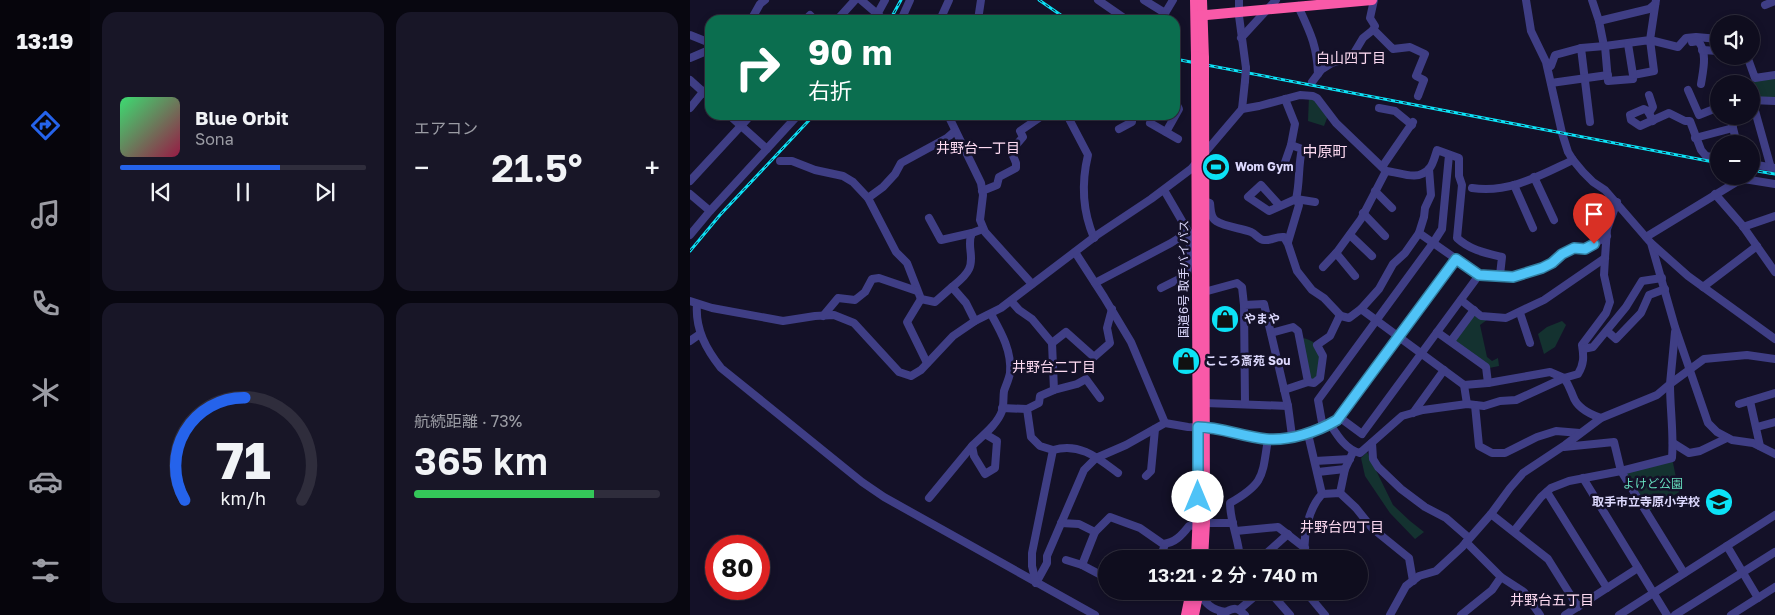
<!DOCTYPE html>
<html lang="ja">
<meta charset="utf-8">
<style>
body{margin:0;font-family:"Golos Text","Noto Sans JP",sans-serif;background:#181627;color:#f1f3f6;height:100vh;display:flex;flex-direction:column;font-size:19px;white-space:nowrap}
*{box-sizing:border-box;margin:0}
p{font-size:16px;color:#9b9ca4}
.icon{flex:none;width:28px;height:28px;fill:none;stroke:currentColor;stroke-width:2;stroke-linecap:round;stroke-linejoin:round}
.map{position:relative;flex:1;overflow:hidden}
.sheet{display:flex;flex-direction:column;gap:12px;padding:12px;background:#080710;width:600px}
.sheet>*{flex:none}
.hud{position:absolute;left:15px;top:15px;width:475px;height:105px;border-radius:15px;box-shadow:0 2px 8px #0003,0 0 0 1px #2f2d3c;background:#0b6e4f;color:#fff;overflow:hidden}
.fabs{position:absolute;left:1020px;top:15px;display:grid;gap:10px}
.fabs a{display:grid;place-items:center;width:50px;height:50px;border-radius:50%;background:#0f0d1e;box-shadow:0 2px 8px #0003,0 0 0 1px #2f2d3c;font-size:25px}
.speed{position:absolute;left:15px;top:535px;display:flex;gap:10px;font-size:25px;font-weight:700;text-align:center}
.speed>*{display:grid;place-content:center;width:65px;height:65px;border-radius:50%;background:#0f0d1e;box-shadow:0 2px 8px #0003,0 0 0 1px #2f2d3c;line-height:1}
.speed .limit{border:8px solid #d22;background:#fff;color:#111}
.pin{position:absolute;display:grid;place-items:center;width:42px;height:42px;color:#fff;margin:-51px -21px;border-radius:50% 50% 50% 0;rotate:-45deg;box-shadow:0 0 5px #0007}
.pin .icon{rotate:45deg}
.me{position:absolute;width:55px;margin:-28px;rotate:0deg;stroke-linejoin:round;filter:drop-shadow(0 0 4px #0008)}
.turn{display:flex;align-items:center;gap:18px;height:105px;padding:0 20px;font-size:22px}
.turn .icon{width:65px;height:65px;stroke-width:2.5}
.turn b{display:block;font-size:35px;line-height:42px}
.big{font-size:38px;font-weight:600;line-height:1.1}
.sheet .widget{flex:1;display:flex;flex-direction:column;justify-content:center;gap:8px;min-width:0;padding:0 18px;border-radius:15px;background:#181627}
.sheet .dial{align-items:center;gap:0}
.dial svg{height:130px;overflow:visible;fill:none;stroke:#2f2d3c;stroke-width:7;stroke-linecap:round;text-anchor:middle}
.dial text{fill:#f1f3f6;stroke:none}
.song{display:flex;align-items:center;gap:15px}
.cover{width:60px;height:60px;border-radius:8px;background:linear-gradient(135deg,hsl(140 70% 55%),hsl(340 70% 35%))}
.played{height:5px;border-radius:2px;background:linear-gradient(90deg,#2563eb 65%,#2f2d3c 65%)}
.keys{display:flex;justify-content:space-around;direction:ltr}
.heat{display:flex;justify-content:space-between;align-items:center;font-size:28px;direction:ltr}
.charge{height:8px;border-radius:4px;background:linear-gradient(90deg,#34c759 73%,#2f2d3c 0)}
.sheet .tiles{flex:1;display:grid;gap:12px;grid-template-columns:repeat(2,1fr)}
.trip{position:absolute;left:408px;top:550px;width:270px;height:50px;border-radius:25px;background:#0f0d1e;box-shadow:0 2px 8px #0003,0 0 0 1px #2f2d3c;font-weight:600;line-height:50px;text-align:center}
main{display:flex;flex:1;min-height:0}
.menu{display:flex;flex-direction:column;width:90px;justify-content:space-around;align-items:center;background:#06050c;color:#9b9ca4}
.menu .icon{width:35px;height:35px}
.menu .on{color:#2563eb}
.menu b{font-size:22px;color:#f1f3f6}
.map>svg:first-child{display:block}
.green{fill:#143230}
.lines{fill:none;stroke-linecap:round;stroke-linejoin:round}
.minor{stroke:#3f3e85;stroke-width:8}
.highway{stroke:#f959a8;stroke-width:10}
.rail-casing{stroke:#0ce2f6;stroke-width:3}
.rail{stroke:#141128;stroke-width:1;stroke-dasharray:4;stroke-linecap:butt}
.minor-bridge{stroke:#3f3e85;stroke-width:8}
.highway-bridge{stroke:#f959a8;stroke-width:10}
.route-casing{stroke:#337fa1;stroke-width:12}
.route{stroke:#4fc3f7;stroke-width:9}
.labels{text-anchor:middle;stroke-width:5;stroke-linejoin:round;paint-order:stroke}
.poi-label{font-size:12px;font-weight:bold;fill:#ddd9fe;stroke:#141128;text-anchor:start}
.street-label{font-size:12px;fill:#ddd9fe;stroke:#141128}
.park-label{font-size:12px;fill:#66dcbd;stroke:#141128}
.neighbourhood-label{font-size:14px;fill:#fedbf2;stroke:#141128}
.quarter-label{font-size:15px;fill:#fedbf2;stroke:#141128}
</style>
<main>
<nav class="menu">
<b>13:19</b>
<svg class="icon on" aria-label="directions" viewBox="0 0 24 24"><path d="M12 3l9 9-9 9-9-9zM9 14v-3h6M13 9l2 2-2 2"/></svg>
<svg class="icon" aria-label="music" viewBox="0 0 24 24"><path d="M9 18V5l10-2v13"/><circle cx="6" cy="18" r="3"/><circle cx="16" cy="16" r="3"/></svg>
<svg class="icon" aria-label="phone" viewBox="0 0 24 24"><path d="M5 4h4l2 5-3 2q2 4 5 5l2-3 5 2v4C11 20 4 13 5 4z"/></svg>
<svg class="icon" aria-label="climate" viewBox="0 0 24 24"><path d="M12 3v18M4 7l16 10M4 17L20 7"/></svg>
<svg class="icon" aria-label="car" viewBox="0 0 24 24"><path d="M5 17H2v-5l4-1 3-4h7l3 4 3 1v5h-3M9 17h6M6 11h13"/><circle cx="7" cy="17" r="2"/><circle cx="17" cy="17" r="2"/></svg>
<svg class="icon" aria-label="filters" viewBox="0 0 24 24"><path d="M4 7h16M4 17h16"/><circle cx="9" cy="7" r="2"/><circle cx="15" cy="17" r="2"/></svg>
</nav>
<section class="sheet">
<div class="tiles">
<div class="widget">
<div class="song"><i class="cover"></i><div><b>Blue Orbit</b><p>Sona</p></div></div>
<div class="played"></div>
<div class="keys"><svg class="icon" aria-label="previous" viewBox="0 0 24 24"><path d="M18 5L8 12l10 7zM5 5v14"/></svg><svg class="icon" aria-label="pause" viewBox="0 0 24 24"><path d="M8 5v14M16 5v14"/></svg><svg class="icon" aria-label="next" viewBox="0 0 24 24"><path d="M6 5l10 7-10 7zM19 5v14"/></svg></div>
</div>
<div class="widget"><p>エアコン</p>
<div class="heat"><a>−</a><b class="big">21.5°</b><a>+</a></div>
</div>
<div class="widget dial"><svg viewBox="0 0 100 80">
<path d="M14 69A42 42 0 1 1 86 69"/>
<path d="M14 69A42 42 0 0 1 51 6" stroke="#2563eb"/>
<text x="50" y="56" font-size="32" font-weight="700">71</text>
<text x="50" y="72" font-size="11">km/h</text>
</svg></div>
<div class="widget"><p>航続距離 · 73%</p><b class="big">365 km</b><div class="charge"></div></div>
</div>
</section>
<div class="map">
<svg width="1085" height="615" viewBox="0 0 1085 615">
<rect width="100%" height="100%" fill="#141128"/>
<g class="green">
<path d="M1062 75H1085V101H1066Z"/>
<path d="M619 96 639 113 634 126 618 121Z"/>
<path d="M785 314H805L790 325 797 357 802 361 808 358 809 366 799 368 764 340Z"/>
<path d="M872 321 876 325 865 347 854 354 848 334 857 327Z"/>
<path d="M611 338C623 339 627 345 633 354L630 378 618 382Z"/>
<path d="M677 452 703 505 720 521 734 532 725 539 700 513 675 476 671 458Z"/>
<path d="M982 458 989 492 956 513 931 471Z"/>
</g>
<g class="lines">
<g class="minor">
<path d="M171 0 192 18"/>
<path d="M408 0 437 20"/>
<path d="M454 0 475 13"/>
<path d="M549 0V16L556 68"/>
<path d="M684 0 680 18 685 26 683 30 686 32 703 49 720 47 735 54 726 76 734 80 728 96"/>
<path d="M836 0 841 31 856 62 872 133 878 152 883 160 893 172 903 182 915 190 961 243 985 327 1018 423 1027 432 1042 440 1063 443 1085 454"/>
<path d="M902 0 909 21 914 46"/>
<path d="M966 0 960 40 964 71 943 75V79L918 81 915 46 960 40 988 47 996 38 1006 37 1029 39"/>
<path d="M1075 5 1085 1"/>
<path d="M608 6C620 32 627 45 628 74"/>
<path d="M61 20 70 4 75 0"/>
<path d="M115 20 120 15 125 20"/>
<path d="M147 20 165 0"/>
<path d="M184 20 195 0"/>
<path d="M211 20 220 0"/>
<path d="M250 20 259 0"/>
<path d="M288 20 291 0"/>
<path d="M471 20 483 0"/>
<path d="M909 21 959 9 965 4"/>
<path d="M0 35 20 43"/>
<path d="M551 38 586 0"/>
<path d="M1002 42 1008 41C1018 52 1013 71 1011 84"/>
<path d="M938 44 943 75"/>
<path d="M891 48 915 46"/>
<path d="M1012 50 1029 51"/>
<path d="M1057 56 1065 78 1085 75"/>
<path d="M0 58 19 50 20 46"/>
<path d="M858 68 861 66 865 55 891 48 900 122"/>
<path d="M0 80 20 98"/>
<path d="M622 82 631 70 642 63 659 58 664 53 673 38 683 30"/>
<path d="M861 83 918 75"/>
<path d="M998 90 1009 115 1029 107"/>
<path d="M959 95 963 107 959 113"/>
<path d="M1061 100 1085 101"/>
<path d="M1062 100 1081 168"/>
<path d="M0 108 13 92 20 87"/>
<path d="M689 108 705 111 722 125"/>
<path d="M552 109 569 106 610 95 623 96 627 98 646 123 696 171C710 172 727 182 739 169 743 165 745 156 747 150L769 158V176L772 185 767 238C780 250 795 253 812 257L810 275"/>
<path d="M39 115 77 149"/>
<path d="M258 115 291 183 293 195 290 220 295 232 342 284"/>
<path d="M377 115 398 155C391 184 392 210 404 238"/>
<path d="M1040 116 1047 144"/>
<path d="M963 121 958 111 954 109 940 115 941 120 950 126 979 113 995 121H1000L1011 150 1016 156 1029 158"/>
<path d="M460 123 488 139"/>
<path d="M429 129 442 122V115"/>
<path d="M476 132 489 109 485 101"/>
<path d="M1005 138 1043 128"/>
<path d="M90 161H102L125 170 153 176 163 182 178 198 206 252 217 263 231 299 245 302 262 287 276 303 285 321"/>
<path d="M1061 164 1085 168"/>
<path d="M692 167 723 122"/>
<path d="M593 168 601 145 605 124 595 99"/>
<path d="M739 169 741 195 735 208 734 217 729 233 789 275 823 277 837 274 852 268 862 263 872 254 884 248 895 249 917 236"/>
<path d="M844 177 864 220"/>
<path d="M0 181 61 115"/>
<path d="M824 185 843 228"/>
<path d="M782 188C818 194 851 175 883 160"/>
<path d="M474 190 499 233 500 244H506"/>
<path d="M292 191 307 185 309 177 326 168V163L321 151 333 137 330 131 349 118V115"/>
<path d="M685 191 702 208"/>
<path d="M0 194 20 211"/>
<path d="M1025 194 1052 225 1085 272"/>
<path d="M178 198 193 187 205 174 211 163 257 138 265 131"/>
<path d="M514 201 520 203C521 210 520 217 526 221 536 227 550 228 561 232 566 234 569 240 574 240 581 241 586 236 594 237L598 244 607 271 622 290 634 298 651 316 659 318 671 309 774 385 798 383 860 372 874 378 888 374C894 364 894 357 892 345L916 313 920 302 914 275 915 258 917 229 927 202"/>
<path d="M590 206 571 185 558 197 579 211 606 199C610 183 608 166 612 149L601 145"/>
<path d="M673 213 695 236"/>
<path d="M239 218 251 240 282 233"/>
<path d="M1053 227 1085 216"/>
<path d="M0 235 20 211 108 115"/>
<path d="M660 235 682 256"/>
<path d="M956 237 1048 181 1054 179 1085 184"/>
<path d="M598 242 609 205 606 199 625 202"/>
<path d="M962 244 998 276 1085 339"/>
<path d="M385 252 414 297 441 342 475 423"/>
<path d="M646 253 665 276"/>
<path d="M633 267 647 252 671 219 696 171"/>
<path d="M405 283 481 243 498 232"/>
<path d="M262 287C268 282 276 276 279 269 285 257 276 245 282 233L293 229"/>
<path d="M1013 287 1067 246"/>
<path d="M471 288 497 275 500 244"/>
<path d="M514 292 547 283 552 287 554 305"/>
<path d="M231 299 217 322 237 363"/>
<path d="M771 300 791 316 816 318 854 300 915 258"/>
<path d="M0 301 22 308 93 321 125 316 144 315 164 323 209 372 221 376 231 370 263 336 285 321 311 308 407 235 461 199 501 169 552 109 555 81"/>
<path d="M321 301 329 310 342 319 362 343"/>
<path d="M7 304C5 329 16 349 31 368L172 482 194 497 405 615"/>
<path d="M671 309 689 289 703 264 715 253 729 233"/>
<path d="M830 313 840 343"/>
<path d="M133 316 148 298 165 300 175 292 182 279 189 278 227 291"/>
<path d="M917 331 926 339 951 313 959 295 975 289"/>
<path d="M747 332 796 367 798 383"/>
<path d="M581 333 603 327 608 331 618 382 594 390"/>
<path d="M0 341 10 334"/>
<path d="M761 341 784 310"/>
<path d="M893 349 903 347 936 307 952 281 972 278"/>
<path d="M618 382 624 383 630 378 633 356 627 345 640 336 650 315"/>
<path d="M774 385 777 404"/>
<path d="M364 390 387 384 396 379 410 398"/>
<path d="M1060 401 1070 446"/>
<path d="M515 403 598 406"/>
<path d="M555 404 554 305 574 304 598 406 602 436"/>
<path d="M1049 404 1085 393"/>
<path d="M785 405 789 446 802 453H815L847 437 866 431 890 433"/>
<path d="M312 408 337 409"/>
<path d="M723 413 754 370"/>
<path d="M649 417 672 434 789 275"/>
<path d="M640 424C647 435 656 450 670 453L712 416 733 410 777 404 794 406 810 401 826 400 874 378C879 385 880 389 883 396 887 408 899 414 911 418"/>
<path d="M1067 427 1085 422"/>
<path d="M633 428 628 400 743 243 752 229 759 155"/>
<path d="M295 434 307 441 305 468 295 474 284 456 282 446C292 436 307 425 312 411 314 405 313 398 314 391 316 385 319 379 320 373 322 351 311 332 301 314"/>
<path d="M682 443 683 459 688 467 711 489 735 507 756 518 779 538"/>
<path d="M983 443 999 453 1010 451 1037 438"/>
<path d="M874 447 924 442 931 471 994 573"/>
<path d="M363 450C390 442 408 458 428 473"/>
<path d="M625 461 660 459"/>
<path d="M628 472 655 469"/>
<path d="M456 476 461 471 465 429"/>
<path d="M893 478 977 615"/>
<path d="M857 492 917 588"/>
<path d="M650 493 655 469 663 452"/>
<path d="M632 494 650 493 666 508 682 528 719 558 723 581"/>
<path d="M239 498 282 446"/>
<path d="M801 514 858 559 888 607"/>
<path d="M371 523 389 524 405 532 420 517 450 528 473 544C485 543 492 535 499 526L508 525"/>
<path d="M515 523H543"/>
<path d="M546 531 588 527 615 548"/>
<path d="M824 531 851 497 861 488 879 481 931 471 982 458C984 434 980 409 980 384L1014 359 1057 355 1085 359"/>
<path d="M405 532 392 565 409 574 416 575"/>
<path d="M776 542 811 577 834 592 850 615"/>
<path d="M1037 546 1068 598"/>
<path d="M470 559 475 544"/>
<path d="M550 559C549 540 540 522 540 503 575 483 572 476 578 439"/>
<path d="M570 559 598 534"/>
<path d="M609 559 615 553C613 534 619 508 632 494L618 434"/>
<path d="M376 560 392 565"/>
<path d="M346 583 357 563V556L394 470 406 458 436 445 475 423 498 427 524 428 578 439 618 434 633 428 649 417 766 259"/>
<path d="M346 583 342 566V553L363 450 350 446 341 437 337 409 349 403 350 396 364 390 362 343 376 332 404 357 420 343 417 328 422 309"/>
<path d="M509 591C515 604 522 610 536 612"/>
<path d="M579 591 600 615"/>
<path d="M615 591 635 615"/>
<path d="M550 609 571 591"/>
<path d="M531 614C543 609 545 605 555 615"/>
<path d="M700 615 716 586 729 576 746 571 772 547 801 514 820 488 833 473 875 445 911 418 967 395 980 384 985 332"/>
<path d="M771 615 802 590 811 577"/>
<path d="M875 615 948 568"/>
<path d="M929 615 1085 515"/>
<path d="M985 615 1085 552"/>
<path d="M1041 615 1085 587"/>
</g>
<g class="highway">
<path d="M505 0 506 56"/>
<path d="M512 0 514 58"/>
<path d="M506 16 682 0"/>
<path d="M506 559 508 511 506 74"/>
<path d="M513 559 515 523 514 76"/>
<path d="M496 615 501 591"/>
<path d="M504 615 509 591"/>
</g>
<defs>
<g id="rail">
<path d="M349 0 378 20"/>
<path d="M200 20 211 0"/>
<path d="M485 59 1029 163"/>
<path d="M1061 170 1085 174"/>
<path d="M0 251 30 215 124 115"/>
</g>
</defs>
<use href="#rail" class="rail-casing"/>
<use href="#rail" class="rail"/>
<path class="minor-bridge" d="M555 81 556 68"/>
<g class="highway-bridge">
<path d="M506 74V56"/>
<path d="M514 76V58"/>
</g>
</g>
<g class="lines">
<defs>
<path id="route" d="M508 497V427C531 427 553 437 576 439 600 441 627 432 647 420L766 259 789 275 823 277 852 268 862 263 872 254 884 248 895 249 904 244"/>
</defs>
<use href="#route" class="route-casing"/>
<use href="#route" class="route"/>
</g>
<defs>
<symbol id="stadium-disc" viewBox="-11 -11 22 22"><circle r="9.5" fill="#0ce2f6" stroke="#141128"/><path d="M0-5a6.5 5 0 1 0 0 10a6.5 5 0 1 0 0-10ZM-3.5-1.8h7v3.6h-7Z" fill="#111"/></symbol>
<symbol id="shop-disc" viewBox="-11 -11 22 22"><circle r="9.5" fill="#0ce2f6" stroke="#141128"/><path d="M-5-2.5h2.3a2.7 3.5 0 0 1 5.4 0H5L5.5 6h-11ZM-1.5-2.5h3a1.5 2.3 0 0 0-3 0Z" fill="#111"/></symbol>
<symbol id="school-disc" viewBox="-11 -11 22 22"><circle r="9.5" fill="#0ce2f6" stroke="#141128"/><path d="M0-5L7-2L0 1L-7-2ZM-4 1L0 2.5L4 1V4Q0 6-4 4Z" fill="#111"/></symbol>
</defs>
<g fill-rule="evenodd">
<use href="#stadium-disc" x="510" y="151" width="32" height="32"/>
<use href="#shop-disc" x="519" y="303" width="32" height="32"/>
<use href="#shop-disc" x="480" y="345" width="32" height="32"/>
<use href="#school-disc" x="1013" y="486" width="32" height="32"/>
</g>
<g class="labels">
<g class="poi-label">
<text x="545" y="171">Wom Gym</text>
<text x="554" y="323">やまや</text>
<text x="515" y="365">こころ斎苑 Sou</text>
<text x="1010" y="506" text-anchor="end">取手市立寺原小学校</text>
</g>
<g class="street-label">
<text transform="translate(494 279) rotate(-90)" y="4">国道6号 取手バイパス</text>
</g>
<g class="park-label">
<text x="963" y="488">よけど公園</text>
</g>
<g class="neighbourhood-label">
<text x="661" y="63">白山四丁目</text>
<text x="288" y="153">井野台一丁目</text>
<text x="364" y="372">井野台二丁目</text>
<text x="652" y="532">井野台四丁目</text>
<text x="862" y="605">井野台五丁目</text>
</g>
<g class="quarter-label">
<text x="635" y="157">中原町</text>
</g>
</g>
</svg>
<div class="fabs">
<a><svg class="icon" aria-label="sound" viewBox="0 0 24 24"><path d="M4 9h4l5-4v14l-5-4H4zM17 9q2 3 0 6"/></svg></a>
<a>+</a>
<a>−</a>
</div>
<div class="speed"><div class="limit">80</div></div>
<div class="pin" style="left:904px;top:244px;background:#d93025"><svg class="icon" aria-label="arrive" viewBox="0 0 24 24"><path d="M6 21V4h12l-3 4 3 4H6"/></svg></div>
<svg class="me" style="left:508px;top:497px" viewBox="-20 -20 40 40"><circle r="19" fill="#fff"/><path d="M0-13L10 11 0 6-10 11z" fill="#4fc3f7"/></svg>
<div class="trip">13:21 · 2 分 · 740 m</div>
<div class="hud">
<div class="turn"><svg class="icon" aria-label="right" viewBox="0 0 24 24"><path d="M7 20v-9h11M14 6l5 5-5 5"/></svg><div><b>90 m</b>右折</div></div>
</div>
</div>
</main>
